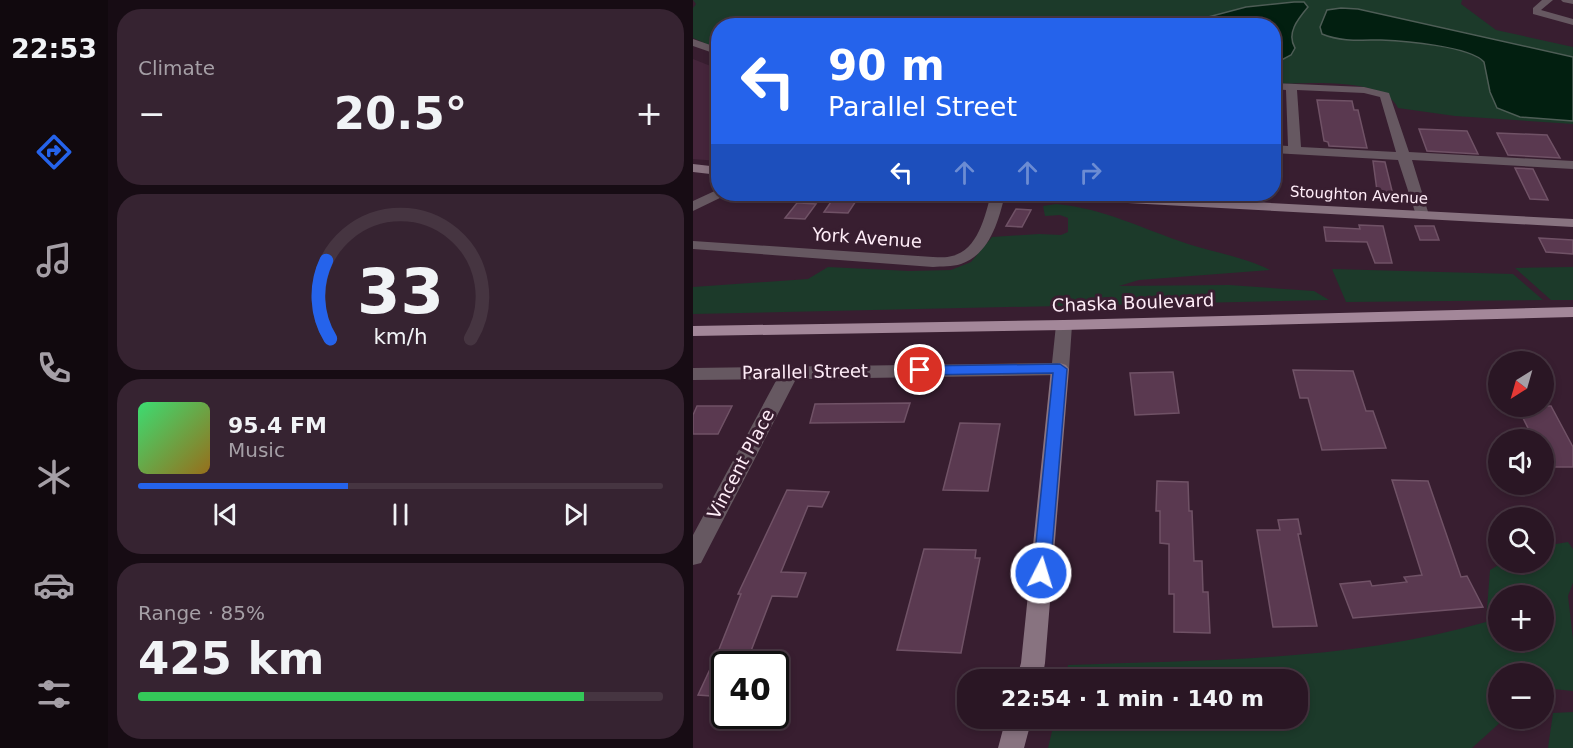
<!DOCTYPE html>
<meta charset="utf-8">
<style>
body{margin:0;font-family:"DejaVu Sans",sans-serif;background:#362331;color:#f1f3f6;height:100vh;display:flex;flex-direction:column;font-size:22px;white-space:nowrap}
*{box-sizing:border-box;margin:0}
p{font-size:20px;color:#a59fa6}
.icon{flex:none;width:33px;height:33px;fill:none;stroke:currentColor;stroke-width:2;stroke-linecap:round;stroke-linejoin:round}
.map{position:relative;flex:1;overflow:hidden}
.side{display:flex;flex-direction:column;gap:9px;padding:9px;background:#170c14;width:585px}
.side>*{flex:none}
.hud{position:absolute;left:18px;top:18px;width:570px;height:183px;border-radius:24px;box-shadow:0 3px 9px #0003,0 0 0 2px #463541;background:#2563eb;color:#fff;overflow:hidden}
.needle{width:39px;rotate:217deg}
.fabs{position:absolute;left:795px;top:351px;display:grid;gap:12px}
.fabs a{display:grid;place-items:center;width:66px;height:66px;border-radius:50%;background:#2a1624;box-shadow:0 3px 9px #0003,0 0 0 2px #463541;font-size:30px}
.speed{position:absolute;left:18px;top:651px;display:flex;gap:12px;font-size:30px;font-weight:700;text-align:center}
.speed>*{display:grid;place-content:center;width:78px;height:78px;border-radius:50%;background:#2a1624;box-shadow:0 3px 9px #0003,0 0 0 2px #463541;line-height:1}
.speed .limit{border:3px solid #111;border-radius:9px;background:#fff;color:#111}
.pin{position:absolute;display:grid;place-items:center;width:51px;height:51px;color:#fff;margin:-26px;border:3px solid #fff;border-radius:50%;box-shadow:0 2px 6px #0007}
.me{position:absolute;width:66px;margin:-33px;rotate:5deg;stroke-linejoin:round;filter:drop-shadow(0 0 4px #0008)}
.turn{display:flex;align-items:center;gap:21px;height:126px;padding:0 18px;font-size:27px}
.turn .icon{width:78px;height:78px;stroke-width:2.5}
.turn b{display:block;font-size:42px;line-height:51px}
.lanes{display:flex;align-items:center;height:57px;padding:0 18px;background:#0003;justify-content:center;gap:30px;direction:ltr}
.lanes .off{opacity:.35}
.big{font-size:45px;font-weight:600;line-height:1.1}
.side .widget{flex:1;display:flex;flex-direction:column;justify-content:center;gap:9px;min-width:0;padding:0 21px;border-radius:24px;background:#362331}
.side .dial{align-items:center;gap:0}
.dial svg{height:156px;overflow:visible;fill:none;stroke:#463541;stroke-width:7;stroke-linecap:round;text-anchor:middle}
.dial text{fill:#f1f3f6;stroke:none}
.song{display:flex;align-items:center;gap:18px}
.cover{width:72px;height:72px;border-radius:9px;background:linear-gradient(135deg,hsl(140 70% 55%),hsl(40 70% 35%))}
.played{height:6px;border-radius:3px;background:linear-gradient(90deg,#2563eb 40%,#463541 40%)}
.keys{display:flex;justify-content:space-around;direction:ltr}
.heat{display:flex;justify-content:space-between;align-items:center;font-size:33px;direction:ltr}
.charge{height:9px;border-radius:4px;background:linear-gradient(90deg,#34c759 85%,#463541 0)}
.trip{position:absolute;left:264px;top:669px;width:351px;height:60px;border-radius:24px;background:#2a1624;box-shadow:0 3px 9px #0003,0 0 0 2px #463541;font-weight:600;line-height:60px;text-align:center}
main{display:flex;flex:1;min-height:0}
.menu{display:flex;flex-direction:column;width:108px;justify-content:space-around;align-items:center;background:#11090e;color:#a59fa6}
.menu .icon{width:42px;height:42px}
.menu .selected{color:#2563eb}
.menu b{font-size:27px;color:#f1f3f6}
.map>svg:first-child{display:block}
.built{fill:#45253b}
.green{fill:#1c3a2a;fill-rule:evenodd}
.water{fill:#021f10;stroke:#4e5d56;stroke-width:1.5}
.building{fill:#5a3950;stroke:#705266;stroke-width:1.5}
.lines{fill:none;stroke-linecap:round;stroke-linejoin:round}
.street{fill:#665861;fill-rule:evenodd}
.secondary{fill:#887380;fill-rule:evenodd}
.primary{fill:#a38799;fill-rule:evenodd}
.route{fill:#2563eb;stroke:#184099;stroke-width:1.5}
.labels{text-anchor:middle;stroke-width:6;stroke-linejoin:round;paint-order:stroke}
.far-street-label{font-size:15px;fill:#ffedf8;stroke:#381e30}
.street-label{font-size:18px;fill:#ffedf8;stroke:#381e30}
</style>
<main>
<nav class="menu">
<b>22:53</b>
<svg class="icon selected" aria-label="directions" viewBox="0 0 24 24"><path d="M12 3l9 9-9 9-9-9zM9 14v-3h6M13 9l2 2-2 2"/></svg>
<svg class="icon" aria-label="music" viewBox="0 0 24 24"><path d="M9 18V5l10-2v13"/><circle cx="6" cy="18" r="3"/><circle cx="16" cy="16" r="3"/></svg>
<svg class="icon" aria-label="phone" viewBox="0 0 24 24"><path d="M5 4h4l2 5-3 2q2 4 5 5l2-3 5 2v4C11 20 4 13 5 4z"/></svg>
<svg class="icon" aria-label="climate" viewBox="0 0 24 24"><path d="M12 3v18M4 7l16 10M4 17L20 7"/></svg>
<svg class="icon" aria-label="car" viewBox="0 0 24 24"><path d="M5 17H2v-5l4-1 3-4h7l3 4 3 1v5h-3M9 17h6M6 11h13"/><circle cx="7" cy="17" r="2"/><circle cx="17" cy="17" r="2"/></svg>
<svg class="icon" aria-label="filters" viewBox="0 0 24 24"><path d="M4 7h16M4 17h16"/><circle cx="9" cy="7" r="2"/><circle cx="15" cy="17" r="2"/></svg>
</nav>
<section class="side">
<div class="widget"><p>Climate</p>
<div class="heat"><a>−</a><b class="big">20.5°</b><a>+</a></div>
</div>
<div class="widget dial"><svg viewBox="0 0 100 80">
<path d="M14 69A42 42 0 1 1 86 69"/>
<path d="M14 69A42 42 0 0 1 12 29" stroke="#2563eb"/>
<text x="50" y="56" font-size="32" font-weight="700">33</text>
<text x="50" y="72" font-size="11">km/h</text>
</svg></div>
<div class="widget">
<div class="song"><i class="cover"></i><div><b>95.4 FM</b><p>Music</p></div></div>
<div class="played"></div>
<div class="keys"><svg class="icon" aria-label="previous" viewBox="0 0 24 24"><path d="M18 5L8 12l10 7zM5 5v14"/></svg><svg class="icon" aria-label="pause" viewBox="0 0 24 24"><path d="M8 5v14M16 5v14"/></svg><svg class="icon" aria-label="next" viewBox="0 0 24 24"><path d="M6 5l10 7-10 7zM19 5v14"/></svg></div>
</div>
<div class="widget"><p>Range · 85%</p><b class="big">425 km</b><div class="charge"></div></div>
</section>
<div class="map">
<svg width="880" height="748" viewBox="0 0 880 748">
<rect width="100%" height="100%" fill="#381e30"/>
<path class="built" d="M0 59 25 69V161L0 159Z"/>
<g class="green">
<path d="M0 0H769L768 4 803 30 880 47V124L762 116 705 108C690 76 611 84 581 84L580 26H26L25 49 0 38V8L3 4Z"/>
<path d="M363 204C410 208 450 229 495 244 523 253 551 257 577 270L446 280 426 286 536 285 621 291 636 300 0 314V287L115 279 135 267 216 271 258 270 278 262 299 237 346 234 368 235 375 232V218L367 215 352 216 350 206Z"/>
<path d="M880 267V300H858L822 268Z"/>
<path d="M639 269 820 274 850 300 653 302Z"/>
<path d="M875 542 880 549V583L875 596 880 639V691L851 688 850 674H806V718L811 719 779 748H355L362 719 604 718V680L372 679 375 665C515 660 658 661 793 622L797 570 809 563 850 562 851 546ZM806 596H850V640H806Z"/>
<path d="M880 712V748H855L860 713Z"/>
</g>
<g class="water">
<path d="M601 2H611L615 7C605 19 593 33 602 48L598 55 581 64 580 26 485 25 553 7Z"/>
<path d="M648 8 665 9 880 57V121L827 117 804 108 797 92 791 62C777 46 710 41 688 40 668 40 648 42 629 34L627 27 634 10Z"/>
</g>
<g class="building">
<path d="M624 100 659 101 661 110H665L674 148 636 146 635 142 631 141Z"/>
<path d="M726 129 774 131 785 154 734 151Z"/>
<path d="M804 133 854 135 867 158 815 155Z"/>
<path d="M680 161 692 162 701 199 685 198Z"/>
<path d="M822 168 840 169 855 200 837 199Z"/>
<path d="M142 196 165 198 155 213 131 212Z"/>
<path d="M104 203H107L123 204 112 219 92 218Z"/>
<path d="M323 209 338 210 329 227 313 226Z"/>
<path d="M666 225 690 226 699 263H682L674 242 633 241 631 227 667 229Z"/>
<path d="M722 226H741L746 240H727Z"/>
<path d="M846 238 880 240V254L853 252Z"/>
<path d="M600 370 660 371 673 411H680L693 448 629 450 615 398H607Z"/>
<path d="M480 372 486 413 442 415 437 373Z"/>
<path d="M217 403 211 422 117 423 122 404Z"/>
<path d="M4 406H39L25 434H0V415Z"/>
<path d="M824 406H858L880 447V467H854L850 460V440H841Z"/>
<path d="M267 423 307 424 295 491 250 490Z"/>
<path d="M699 480 735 481 768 577 774 576 790 607 660 618 647 584 677 581 679 586 714 582 711 577 729 575Z"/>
<path d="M464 481 495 482 496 511H499L501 561H509L510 592H515L517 633 481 632V594H476V544L467 543V511H463Z"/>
<path d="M94 490 136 492 129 507 115 506 88 572 113 573 104 597 79 596 53 664H32V697L5 695 25 652 48 594H45Z"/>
<path d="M605 519 608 534H605L624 626 580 627 564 530H587L585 520Z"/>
<path d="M231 549 283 550 282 558H287L268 653 204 650Z"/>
</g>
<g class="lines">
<g class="street">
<path d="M849 0H860L848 10 880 19V25L840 14V8Z"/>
<path d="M868 0H880V4L870 2Z"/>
<path d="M0 39 26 48V55L0 46Z"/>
<path d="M580 83 671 87 696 93 716 152 880 161V169L719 160 736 215 729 219 724 218 705 160 580 153V145L595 146 593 90 580 89ZM604 90 671 93 687 97 703 152 608 147Z"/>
<path d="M26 189V194H32L31 196 0 211V201Z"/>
<path d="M298 194H312C306 220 297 254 268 264 259 267 249 266 240 267L0 249V241L240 257C246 257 253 258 259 256 285 250 292 216 298 194Z"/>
<path d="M371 320 377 321 379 325 376 369 373 373 367 375 103 379 8 563 0 565V535L84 379 0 380V368L359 363 363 325 365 321Z"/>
</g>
<g class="secondary">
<path d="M0 164 26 167V175L0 172Z"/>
<path d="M335 194H409L880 219V227L342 198Z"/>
<path d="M367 363 373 365 376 369 352 663 349 680H323L328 663 358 369 361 365Z"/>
<path d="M313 718H339L331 748H305Z"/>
</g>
<path class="primary" d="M880 307V317L371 330 0 336V326L371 320Z"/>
</g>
<path class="route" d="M367 364 374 369 357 573 354 578 348 580 342 578 340 573 360 373 227 375 220 370 227 366Z"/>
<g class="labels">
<g class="far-street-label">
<text transform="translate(666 195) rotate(3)" y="5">Stoughton Avenue</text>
</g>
<g class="street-label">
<text transform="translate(174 238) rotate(4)" y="6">York Avenue</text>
<text transform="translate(440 303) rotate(-2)" y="6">Chaska Boulevard</text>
<text transform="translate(112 372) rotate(-1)" y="6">Parallel Street</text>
<text transform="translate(48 464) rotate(-62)" y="6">Vincent Place</text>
</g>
</g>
</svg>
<div class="fabs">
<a><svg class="needle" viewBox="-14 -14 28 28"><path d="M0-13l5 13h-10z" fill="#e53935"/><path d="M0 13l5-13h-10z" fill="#a59fa6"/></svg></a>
<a><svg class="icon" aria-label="sound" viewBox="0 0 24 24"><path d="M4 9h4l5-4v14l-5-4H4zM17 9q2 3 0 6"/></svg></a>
<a><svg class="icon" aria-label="search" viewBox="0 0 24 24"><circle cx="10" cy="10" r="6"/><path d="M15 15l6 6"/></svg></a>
<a>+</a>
<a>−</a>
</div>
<div class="speed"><div class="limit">40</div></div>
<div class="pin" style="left:227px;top:370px;background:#d93025"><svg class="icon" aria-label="arrive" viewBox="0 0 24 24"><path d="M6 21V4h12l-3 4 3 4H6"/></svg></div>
<svg class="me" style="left:348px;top:573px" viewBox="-20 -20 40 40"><circle r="17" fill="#2563eb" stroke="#fff" stroke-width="3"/><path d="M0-11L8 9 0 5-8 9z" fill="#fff"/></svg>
<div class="trip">22:54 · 1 min · 140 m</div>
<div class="hud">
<div class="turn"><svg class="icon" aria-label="left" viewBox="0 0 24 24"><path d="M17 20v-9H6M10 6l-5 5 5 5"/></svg><div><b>90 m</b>Parallel Street</div></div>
<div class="lanes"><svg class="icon" aria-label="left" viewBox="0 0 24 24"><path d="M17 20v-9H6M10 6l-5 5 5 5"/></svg><svg class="icon off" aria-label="ahead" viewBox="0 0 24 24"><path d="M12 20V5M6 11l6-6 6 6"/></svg><svg class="icon off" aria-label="ahead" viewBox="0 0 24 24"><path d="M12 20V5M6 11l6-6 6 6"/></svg><svg class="icon off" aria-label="right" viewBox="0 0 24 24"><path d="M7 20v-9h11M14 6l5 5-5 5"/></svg></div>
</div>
</div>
</main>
